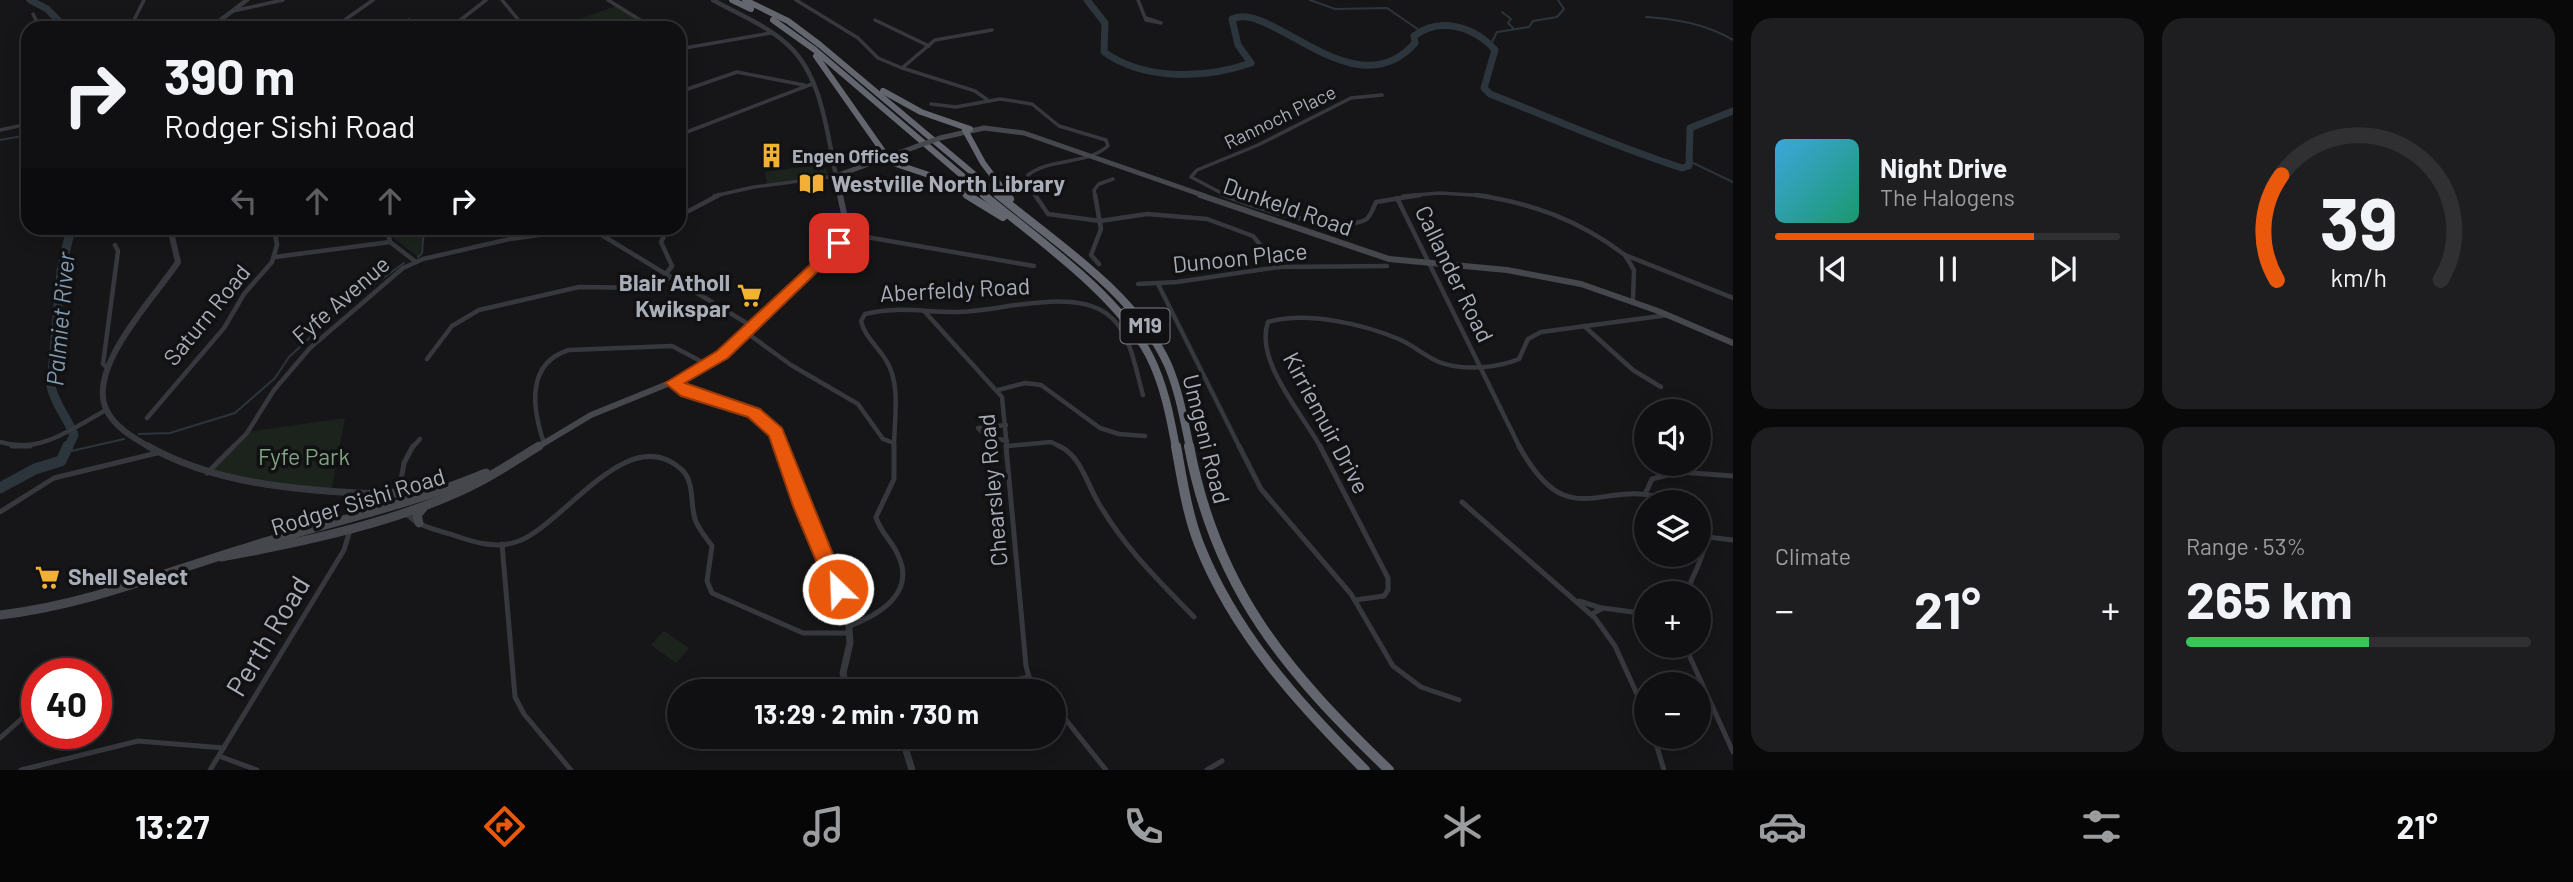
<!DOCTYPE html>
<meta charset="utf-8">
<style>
body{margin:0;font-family:Barlow,sans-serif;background:#1e1e20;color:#f1f3f6;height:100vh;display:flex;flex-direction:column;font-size:26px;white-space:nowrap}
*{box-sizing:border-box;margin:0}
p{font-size:23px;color:#9c9d9f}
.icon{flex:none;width:38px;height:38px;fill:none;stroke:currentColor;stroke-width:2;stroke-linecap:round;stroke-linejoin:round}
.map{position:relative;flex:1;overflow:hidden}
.panel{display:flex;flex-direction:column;gap:18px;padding:18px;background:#09090a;width:840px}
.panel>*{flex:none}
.hud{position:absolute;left:21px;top:21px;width:665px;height:214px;border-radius:21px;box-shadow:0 4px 18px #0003,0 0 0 2px #303032;background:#101012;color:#f1f3f6;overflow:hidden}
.tools{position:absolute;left:1634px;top:399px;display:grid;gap:14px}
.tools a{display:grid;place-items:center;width:77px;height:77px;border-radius:50%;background:#101012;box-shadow:0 4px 18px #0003,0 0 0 2px #303032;font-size:35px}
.speed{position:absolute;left:21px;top:658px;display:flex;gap:14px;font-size:35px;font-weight:700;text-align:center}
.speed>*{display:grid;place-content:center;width:91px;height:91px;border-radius:50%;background:#101012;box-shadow:0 4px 18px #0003,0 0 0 2px #303032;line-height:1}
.speed .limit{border:10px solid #d22;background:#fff;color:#111}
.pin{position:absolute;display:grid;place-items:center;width:60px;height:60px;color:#fff;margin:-30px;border-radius:14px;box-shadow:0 4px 10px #0006}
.me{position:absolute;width:77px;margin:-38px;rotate:336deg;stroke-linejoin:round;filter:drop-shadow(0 0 5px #0008)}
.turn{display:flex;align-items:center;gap:24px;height:147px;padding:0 28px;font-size:32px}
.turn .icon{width:91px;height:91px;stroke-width:2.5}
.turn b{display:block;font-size:49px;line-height:60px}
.lanes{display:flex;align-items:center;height:66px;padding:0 28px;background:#0003;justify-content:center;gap:35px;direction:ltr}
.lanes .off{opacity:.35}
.big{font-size:52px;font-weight:700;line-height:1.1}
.panel .widget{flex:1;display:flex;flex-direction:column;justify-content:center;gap:10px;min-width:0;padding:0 24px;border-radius:21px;background:#1e1e20}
.panel .dial{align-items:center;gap:0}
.dial svg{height:182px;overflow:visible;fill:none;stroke:#303032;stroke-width:7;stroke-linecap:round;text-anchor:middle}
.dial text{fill:#f1f3f6;stroke:none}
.song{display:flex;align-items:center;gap:21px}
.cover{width:84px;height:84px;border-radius:10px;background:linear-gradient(135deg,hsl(200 70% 55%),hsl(160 70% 35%))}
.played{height:7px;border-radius:4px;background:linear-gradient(90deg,#ea580c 75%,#303032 75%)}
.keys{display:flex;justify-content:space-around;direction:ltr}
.heat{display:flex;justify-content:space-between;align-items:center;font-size:38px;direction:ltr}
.charge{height:10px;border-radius:5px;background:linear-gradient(90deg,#34c759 53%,#303032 0)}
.panel .tiles{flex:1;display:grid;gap:18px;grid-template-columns:repeat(2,1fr)}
.trip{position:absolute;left:667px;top:679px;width:399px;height:70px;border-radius:35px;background:#101012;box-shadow:0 4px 18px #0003,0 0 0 2px #303032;font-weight:700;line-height:70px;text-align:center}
.tab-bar{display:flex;height:112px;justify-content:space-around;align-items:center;background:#060607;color:#9c9d9f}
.tab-bar .icon{width:49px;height:49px}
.tab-bar .current{color:#ea580c}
.tab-bar b{font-size:32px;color:#f1f3f6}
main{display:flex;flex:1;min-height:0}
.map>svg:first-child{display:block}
.green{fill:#1c231d}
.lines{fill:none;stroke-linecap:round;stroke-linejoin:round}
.stream{stroke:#2c353c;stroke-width:2}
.river-far2{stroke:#2c353c;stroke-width:7}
.river-far1{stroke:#2c353c;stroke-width:9}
.river{stroke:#2c353c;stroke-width:11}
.minor-far2{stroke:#37383d;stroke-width:3.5}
.minor-far1{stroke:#37383d;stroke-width:4.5}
.minor{stroke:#37383d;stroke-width:5}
.tertiary-far2{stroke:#37383d;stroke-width:4.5}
.tertiary-far1{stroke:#37383d;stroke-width:6}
.tertiary{stroke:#37383d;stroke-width:7}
.secondary-far2{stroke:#45474d;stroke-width:5}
.secondary-far1{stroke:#45474d;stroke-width:6}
.secondary{stroke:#45474d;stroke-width:9}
.motorway-far2{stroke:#63666e;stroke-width:6}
.motorway-far1{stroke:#63666e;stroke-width:8}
.motorway{stroke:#63666e;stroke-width:10}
.secondary-bridge{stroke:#45474d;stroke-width:5}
.route{fill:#ea580c;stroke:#983908;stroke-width:2}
.labels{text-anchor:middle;stroke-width:7;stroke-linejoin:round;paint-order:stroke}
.far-street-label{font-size:19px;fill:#a8adb8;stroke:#111113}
.far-poi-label{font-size:19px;font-weight:bold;fill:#a8adb8;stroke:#111113;text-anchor:start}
.shield{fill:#111113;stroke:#7b7e86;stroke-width:2}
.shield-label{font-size:21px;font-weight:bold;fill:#a8adb8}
.poi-label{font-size:23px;font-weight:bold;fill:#a8adb8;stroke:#111113;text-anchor:start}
.street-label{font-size:23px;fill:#a8adb8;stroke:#111113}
.park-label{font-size:23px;fill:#7fa381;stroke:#111113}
.water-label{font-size:24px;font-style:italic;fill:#7f9bb3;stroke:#111113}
.near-street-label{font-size:28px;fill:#a8adb8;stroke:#111113}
</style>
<main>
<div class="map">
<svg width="1733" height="770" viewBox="0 0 1733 770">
<rect width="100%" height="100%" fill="#161618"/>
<g class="green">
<path d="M616 6 652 28H554Z"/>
<path d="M825 164 827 174 767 184 765 172Z"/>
<path d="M391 228H428L418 257 390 235Z"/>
<path d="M345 418 331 491 207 473 247 432Z"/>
<path d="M664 631 689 648 676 663 651 645Z"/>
</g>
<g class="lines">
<g class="stream">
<path d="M1310 0 1335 9 1387 8 1419 30"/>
<path d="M1502 12 1511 19 1508 23 1513 28"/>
<path d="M1646 17C1677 19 1706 24 1733 40"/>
<path d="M1491 44 1497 32 1529 27 1533 21 1557 17 1564 9 1558 0"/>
<path d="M0 140 28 135"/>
<path d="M1689 161 1733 182"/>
<path d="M418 257 422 253 424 228"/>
<path d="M139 434 170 433 235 413 275 378 289 357 344 306 404 263"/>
<path d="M67 452 124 439"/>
</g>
<g class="river-far2">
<path d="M30 0 47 9 66 28"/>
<path d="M1087 0 1105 23 1104 52C1145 81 1205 79 1251 63L1238 45 1232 19C1271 0 1355 111 1415 43L1414 36C1440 16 1475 27 1495 50L1484 88 1490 94C1554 119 1616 147 1682 168L1689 166 1690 128 1733 111"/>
</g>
<path class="river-far1" d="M68 448 74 435C67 417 55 405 51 386L61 271 71 228"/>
<path class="river" d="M0 488 35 469 61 461 68 446"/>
<g class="minor-far2">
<path d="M502 0 525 28"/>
<path d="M608 0 653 28"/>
<path d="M796 0 858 38 878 58 902 68"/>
<path d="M1138 0 1146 20 1161 23 1146 18"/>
<path d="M233 11 283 0"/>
<path d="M33 14 40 28"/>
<path d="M875 20 929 46"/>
<path d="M336 26 373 0"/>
<path d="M335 27 397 25 409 20"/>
<path d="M138 28 133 22 144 0"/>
<path d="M450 28 486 0"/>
<path d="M679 49 771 33"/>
<path d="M679 92 737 72 804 85"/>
<path d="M989 101 975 91 902 68 935 40 992 30"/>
<path d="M931 104 956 107 1000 99 1032 104 1059 126 1106 140 1108 146C1084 166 1052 157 1028 175L1029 186 1036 196"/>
<path d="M0 130 28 124"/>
<path d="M679 135 812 84"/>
<path d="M714 196 754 187 836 176"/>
<path d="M1095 196 1094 190 1099 184 1113 179"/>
<path d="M1227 196 1191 177 1197 170 1258 145 1351 98 1382 95"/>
<path d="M1403 196 1440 193 1488 196"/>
</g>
<g class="minor-far1">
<path d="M1035 195 1048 214 1100 221 1147 214 1207 219 1253 236 1279 267"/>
<path d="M1095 195 1101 229 1091 255 1099 264"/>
<path d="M1223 195C1253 207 1335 234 1365 220 1371 217 1373 208 1376 202L1420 195"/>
<path d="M1476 195C1532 203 1579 220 1625 255"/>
<path d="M1397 198 1520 448"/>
<path d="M679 216 719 195"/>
<path d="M387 228 390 242 416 262"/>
<path d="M590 228 753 327"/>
<path d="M843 233 1034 266"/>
<path d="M275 257 390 242"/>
<path d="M665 275 672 266 661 242 668 228"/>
<path d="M1138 284 1177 282 1279 267 1387 266"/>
<path d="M1158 284 1240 448"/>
<path d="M1633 299 1634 270 1625 255 1733 298"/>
<path d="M925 312 1002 397 1007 448"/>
<path d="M1584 326 1633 370 1661 387"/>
<path d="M747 333 791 365 858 404 883 439 894 443"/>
<path d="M427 359 452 326 479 310 579 287 651 288 669 278"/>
<path d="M108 368 103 364 118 251 115 245"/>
<path d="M998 390 1025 383 1041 385 1100 428 1119 434 1145 436"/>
<path d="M147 418 224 328 244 294 272 262 277 245 274 228"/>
<path d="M1006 425 978 428 986 436 1007 441"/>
<path d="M0 442C39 455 73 428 106 410"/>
<path d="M544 443C532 408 526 363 569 350L672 346 708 365"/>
<path d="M1008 446 1051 442 1063 448"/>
<path d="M232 448 247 433 274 390 310 348 403 268 423 259 510 239 589 228"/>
<path d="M412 448 420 439"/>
<path d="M894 448C894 421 901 385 887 362 879 347 865 338 861 321L865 314C895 306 924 312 955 312 998 312 1071 287 1107 314 1131 331 1135 368 1143 395"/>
<path d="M1321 448C1303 414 1254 361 1268 322 1307 311 1364 324 1401 340 1414 346 1425 356 1439 362 1461 371 1498 368 1519 359L1528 339 1541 332 1668 315"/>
</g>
<g class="minor">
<path d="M12 446H30"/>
<path d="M1006 446 1026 666 1029 677 1042 691"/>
<path d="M1059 446C1081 456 1086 482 1098 502 1124 547 1158 580 1194 617"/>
<path d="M1239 446 1261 489 1351 594 1393 666 1421 687 1459 700"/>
<path d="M1320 446 1388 578V590L1384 596 1355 600"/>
<path d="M1519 446C1571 541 1604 472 1672 502"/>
<path d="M207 473 234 446"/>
<path d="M399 492 404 463 413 446"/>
<path d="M1646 492 1652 479 1679 472 1733 476"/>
<path d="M1462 502 1595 618 1615 646 1647 716"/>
<path d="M0 512 54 478 157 453"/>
<path d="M406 513C418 527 437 530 453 535 473 542 495 549 516 542 563 527 627 420 681 469 695 481 690 504 695 519 698 529 706 537 712 546L707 581 712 593 803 633H850"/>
<path d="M1707 537 1733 540"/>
<path d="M502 544 515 697 524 714 571 770"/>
<path d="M1687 593C1693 569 1713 551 1699 526"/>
<path d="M1579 601 1601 608"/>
<path d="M1592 614 1603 608 1647 614"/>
<path d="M850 626C880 614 916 593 898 555 892 541 880 532 876 517L894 479V446"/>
<path d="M1685 646 1733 752"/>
<path d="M963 691 1029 677"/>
<path d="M1054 705 1106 770"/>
<path d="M1654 737 1664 770"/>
<path d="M0 738 37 705"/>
<path d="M219 756 257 770"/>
<path d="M21 770 138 741 224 748"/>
<path d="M210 770 344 550 350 530"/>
<path d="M1207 770 1222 761"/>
</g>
<g class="tertiary-far2">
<path d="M713 0C738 14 766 25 788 45 822 76 827 133 836 176"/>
<path d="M210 28 247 0"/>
</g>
<g class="tertiary-far1">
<path d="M673 382C707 406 768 402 783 448"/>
<path d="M151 448C134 438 114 427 106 409 87 366 156 296 178 262L170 228"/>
</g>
<g class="tertiary">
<path d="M148 446C217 485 295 489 373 494"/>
<path d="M783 446 802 506 848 614 850 643 843 673 847 691"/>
<path d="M902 737 912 770"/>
</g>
<g class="secondary-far2">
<path d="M940 138 984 128 1024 133 1205 196"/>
<path d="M840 196 836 176 915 147"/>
</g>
<g class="secondary-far1">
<path d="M1200 195 1389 259 1507 270 1581 284 1658 311 1733 343"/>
<path d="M839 243 861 236"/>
<path d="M536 448 591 415 692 374 723 355 839 243 846 223 840 195"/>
</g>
<g class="secondary">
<path d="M371 494 379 502 371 512"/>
<path d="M378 494 436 491"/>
<path d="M419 523 417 515 423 508"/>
<path d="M221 557C304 542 404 521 479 482 500 471 519 458 539 446"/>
<path d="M0 615C88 605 168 571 252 546 330 522 410 505 486 473"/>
</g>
<g class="motorway-far2">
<path d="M732 0 751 9"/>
<path d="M745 0 788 21 820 45 1000 196"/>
<path d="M773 20 815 50 986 196"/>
<path d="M816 56 887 157"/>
<path d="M883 91 921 112 970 129"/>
<path d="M965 130 983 163 1008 196"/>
<path d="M881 159 941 179 969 196"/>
</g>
<g class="motorway-far1">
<path d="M967 195 1003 217"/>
<path d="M984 195C1037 239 1117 294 1149 355 1164 384 1170 416 1176 448"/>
<path d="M998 195C1057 244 1135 293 1168 365 1179 391 1184 420 1190 448"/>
<path d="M1007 195 1010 199"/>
</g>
<g class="motorway">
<path d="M1176 446C1182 479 1187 513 1199 544 1234 633 1299 704 1365 770"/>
<path d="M1189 446C1216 590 1287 672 1389 770"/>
</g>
<path class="secondary-bridge" d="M915 147 940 138"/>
</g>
<path class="route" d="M839 238 844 239V246L728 358 685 383 760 409 782 428 847 589 844 594 838 597 831 594 828 589 793 506 769 436 748 417 681 396 665 383 717 351Z"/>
<defs>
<symbol id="building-bare" viewBox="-9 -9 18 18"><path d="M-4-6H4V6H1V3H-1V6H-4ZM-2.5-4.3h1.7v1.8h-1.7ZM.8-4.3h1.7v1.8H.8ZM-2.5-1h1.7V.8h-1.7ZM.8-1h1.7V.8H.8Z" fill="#f2b134" stroke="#111113" stroke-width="2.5" paint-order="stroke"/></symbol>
<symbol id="library-bare" viewBox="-9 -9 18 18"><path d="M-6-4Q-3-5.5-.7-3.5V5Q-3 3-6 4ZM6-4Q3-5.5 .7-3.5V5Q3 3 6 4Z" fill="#f2b134" stroke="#111113" stroke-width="2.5" paint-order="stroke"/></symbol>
<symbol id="supermarket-bare" viewBox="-9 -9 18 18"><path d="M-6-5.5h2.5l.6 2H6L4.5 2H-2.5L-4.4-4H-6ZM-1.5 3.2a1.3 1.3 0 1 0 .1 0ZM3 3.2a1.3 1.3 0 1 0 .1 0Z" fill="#f2b134" stroke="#111113" stroke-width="2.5" paint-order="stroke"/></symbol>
</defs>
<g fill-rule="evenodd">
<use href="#building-bare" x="754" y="138" width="35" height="35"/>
<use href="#library-bare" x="794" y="166" width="35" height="35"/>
<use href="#supermarket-bare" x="732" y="278" width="35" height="35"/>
<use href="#supermarket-bare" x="30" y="560" width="35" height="35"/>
</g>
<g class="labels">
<g class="far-street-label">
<text transform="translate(1280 117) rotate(-26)" y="7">Rannoch Place</text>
</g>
<g class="far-poi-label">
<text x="792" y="163">Engen Offices</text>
</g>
<rect class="shield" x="1120.5" y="308.5" width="49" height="35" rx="5"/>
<g class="shield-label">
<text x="1145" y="333">M19</text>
</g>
<g class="poi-label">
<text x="831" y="192">Westville North Library</text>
<text x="730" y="291" text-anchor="end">Blair Atholl<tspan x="730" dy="26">Kwikspar</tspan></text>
<text x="68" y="585">Shell Select</text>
</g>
<g class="street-label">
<text transform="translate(1288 207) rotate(19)" y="8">Dunkeld Road</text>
<text transform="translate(1240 258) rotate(-6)" y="8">Dunoon Place</text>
<text transform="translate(1454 274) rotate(64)" y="8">Callander Road</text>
<text transform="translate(955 290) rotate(-3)" y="8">Aberfeldy Road</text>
<text transform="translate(341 300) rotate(-41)" y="8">Fyfe Avenue</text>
<text transform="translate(207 315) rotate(-51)" y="8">Saturn Road</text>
<text transform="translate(1326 423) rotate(62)" y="8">Kirriemuir Drive</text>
<text transform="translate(1206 439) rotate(76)" y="8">Umgeni Road</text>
<text transform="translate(993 490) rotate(-95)" y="8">Chearsley Road</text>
<text transform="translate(358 502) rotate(-17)" y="8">Rodger Sishi Road</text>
</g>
<g class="park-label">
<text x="304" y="465">Fyfe Park</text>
</g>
<g class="water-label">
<text transform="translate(61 319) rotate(-85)" y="8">Palmiet River</text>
</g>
<g class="near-street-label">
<text transform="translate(268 636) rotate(-59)" y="10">Perth Road</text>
</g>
</g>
</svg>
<div class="tools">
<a><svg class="icon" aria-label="sound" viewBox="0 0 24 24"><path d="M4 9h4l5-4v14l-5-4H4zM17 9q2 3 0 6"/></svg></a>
<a><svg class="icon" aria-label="layers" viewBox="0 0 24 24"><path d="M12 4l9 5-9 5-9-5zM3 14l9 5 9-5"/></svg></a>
<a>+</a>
<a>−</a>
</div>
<div class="speed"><div class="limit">40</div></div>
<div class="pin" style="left:839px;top:243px;background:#d93025"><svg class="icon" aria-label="arrive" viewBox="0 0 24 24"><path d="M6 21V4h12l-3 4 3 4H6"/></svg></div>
<svg class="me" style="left:838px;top:589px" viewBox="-20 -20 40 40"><circle r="17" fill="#ea580c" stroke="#fff" stroke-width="3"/><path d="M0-11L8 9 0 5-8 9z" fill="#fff"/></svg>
<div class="trip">13:29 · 2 min · 730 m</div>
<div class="hud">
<div class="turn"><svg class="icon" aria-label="right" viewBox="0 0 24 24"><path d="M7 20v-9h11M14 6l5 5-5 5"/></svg><div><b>390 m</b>Rodger Sishi Road</div></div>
<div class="lanes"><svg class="icon off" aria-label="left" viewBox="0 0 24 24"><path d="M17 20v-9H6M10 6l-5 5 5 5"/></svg><svg class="icon off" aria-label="ahead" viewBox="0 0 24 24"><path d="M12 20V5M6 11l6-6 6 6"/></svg><svg class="icon off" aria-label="ahead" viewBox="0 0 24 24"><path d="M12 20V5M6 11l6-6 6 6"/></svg><svg class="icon" aria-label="right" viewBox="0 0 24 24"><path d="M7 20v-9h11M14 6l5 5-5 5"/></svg></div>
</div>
</div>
<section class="panel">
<div class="tiles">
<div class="widget">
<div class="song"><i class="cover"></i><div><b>Night Drive</b><p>The Halogens</p></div></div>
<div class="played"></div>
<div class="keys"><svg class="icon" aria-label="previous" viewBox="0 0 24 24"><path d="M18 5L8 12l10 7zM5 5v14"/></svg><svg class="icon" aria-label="pause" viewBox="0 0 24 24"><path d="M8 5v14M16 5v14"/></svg><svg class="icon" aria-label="next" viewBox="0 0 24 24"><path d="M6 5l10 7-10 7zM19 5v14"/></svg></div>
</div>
<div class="widget dial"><svg viewBox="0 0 100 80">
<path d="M14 69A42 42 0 1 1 86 69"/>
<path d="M14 69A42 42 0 0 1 16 23" stroke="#ea580c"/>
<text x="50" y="56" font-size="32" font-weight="700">39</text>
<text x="50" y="72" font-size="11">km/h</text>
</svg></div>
<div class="widget"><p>Climate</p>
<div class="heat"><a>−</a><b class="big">21°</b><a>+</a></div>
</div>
<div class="widget"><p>Range · 53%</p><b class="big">265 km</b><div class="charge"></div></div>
</div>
</section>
</main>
<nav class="tab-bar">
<b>13:27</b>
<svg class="icon current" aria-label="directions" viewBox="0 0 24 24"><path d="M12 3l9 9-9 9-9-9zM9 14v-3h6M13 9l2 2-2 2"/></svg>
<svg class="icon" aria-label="music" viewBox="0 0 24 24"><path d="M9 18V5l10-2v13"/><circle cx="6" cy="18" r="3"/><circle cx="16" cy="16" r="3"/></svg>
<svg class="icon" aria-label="phone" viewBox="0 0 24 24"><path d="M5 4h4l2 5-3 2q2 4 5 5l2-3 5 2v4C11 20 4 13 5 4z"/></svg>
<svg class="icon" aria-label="climate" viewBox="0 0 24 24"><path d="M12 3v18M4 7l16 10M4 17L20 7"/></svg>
<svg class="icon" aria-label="car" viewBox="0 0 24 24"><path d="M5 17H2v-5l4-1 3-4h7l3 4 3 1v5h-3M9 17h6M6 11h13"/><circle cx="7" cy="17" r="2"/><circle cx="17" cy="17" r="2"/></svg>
<svg class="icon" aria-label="filters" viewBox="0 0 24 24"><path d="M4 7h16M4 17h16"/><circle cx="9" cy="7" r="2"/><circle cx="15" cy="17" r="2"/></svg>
<b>21°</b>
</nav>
